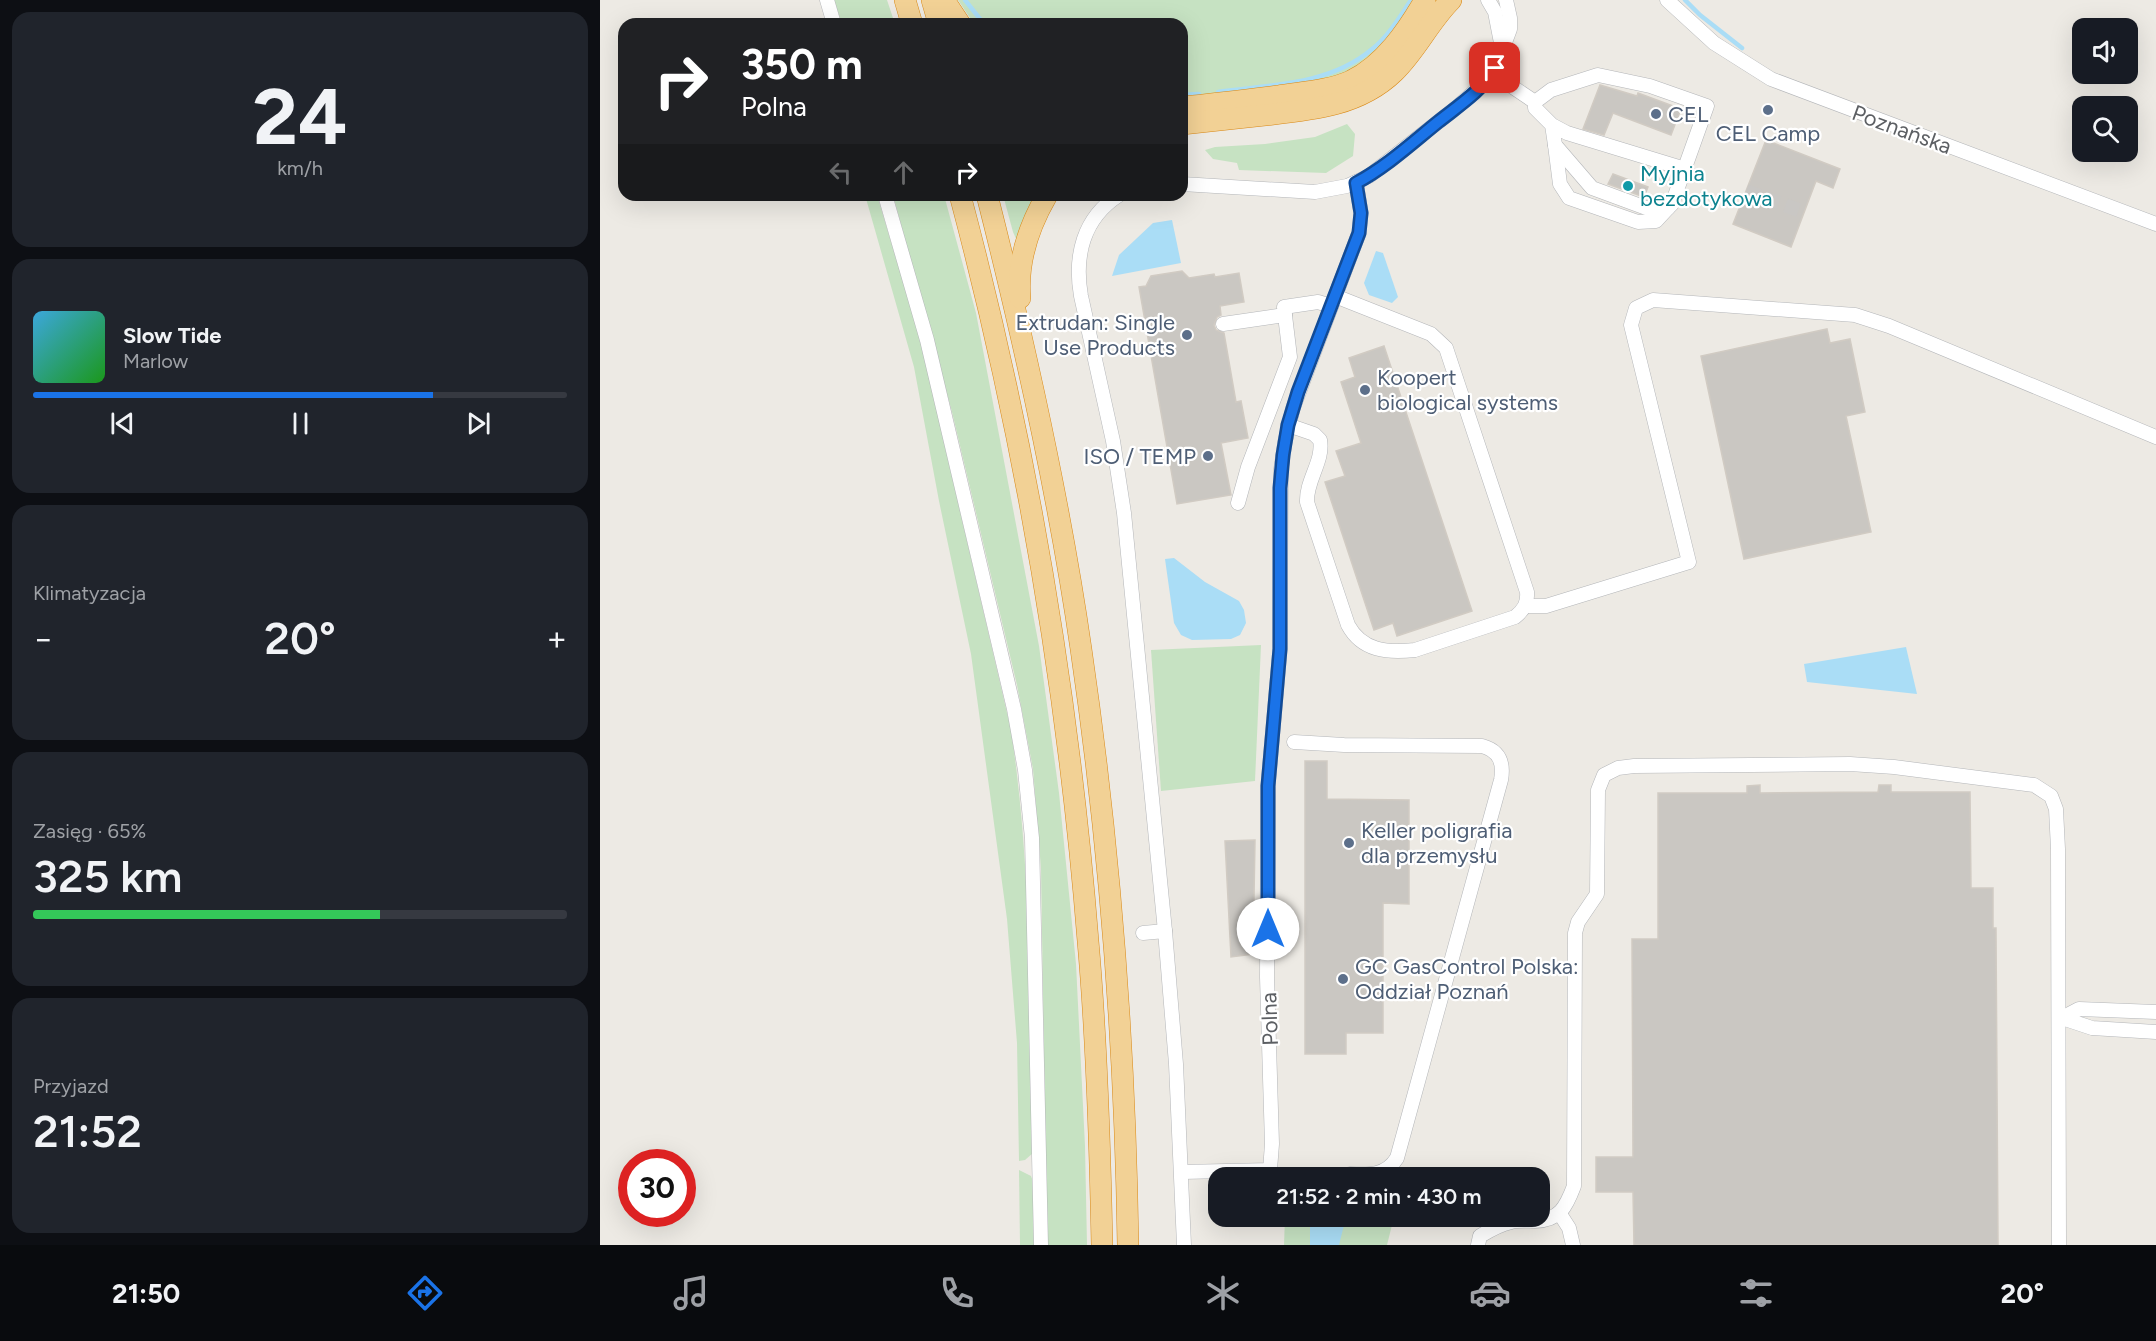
<!DOCTYPE html>
<html lang="pl">
<meta charset="utf-8">
<style>
body{margin:0;font-family:Figtree,sans-serif;background:#20242c;color:#f1f3f6;height:100vh;display:flex;flex-direction:column;font-size:22px;white-space:nowrap}
*{box-sizing:border-box;margin:0}
p{font-size:20px;color:#9ea1a6}
.icon{flex:none;width:33px;height:33px;fill:none;stroke:currentColor;stroke-width:2;stroke-linecap:round;stroke-linejoin:round}
.map{position:relative;flex:1;overflow:hidden}
.side{display:flex;flex-direction:column;gap:12px;padding:12px;background:#0d0f14;width:600px}
.side>*{flex:none}
.banner{position:absolute;left:18px;top:18px;width:570px;height:183px;border-radius:18px;box-shadow:0 6px 24px #0002;background:#202124;color:#fff;overflow:hidden}
.buttons{position:absolute;left:1472px;top:18px;display:grid;gap:12px}
.buttons a{display:grid;place-items:center;width:66px;height:66px;border-radius:12px;background:#171b24;box-shadow:0 6px 24px #0002;font-size:30px}
.speed{position:absolute;left:18px;top:1149px;display:flex;gap:12px;font-size:30px;font-weight:700;text-align:center}
.speed>*{display:grid;place-content:center;width:78px;height:78px;border-radius:50%;background:#171b24;box-shadow:0 6px 24px #0002;line-height:1}
.speed .limit{border:9px solid #d22;background:#fff;color:#111}
.pin{position:absolute;display:grid;place-items:center;width:51px;height:51px;color:#fff;margin:-26px;border-radius:12px;box-shadow:0 3px 9px #0006}
.me{position:absolute;width:66px;margin:-33px;rotate:0deg;stroke-linejoin:round;filter:drop-shadow(0 0 4px #0008)}
.turn{display:flex;align-items:center;gap:21px;height:126px;padding:0 24px;font-size:27px}
.turn .icon{width:78px;height:78px;stroke-width:2.5}
.turn b{display:block;font-size:42px;line-height:51px}
.lanes{display:flex;align-items:center;height:57px;padding:0 24px;background:#0003;justify-content:center;gap:30px;direction:ltr}
.lanes .off{opacity:.35}
.big{font-size:45px;font-weight:600;line-height:1.1}
.side .card{flex:1;display:flex;flex-direction:column;justify-content:center;gap:9px;min-width:0;padding:0 21px;border-radius:18px;background:#20242c}
.side .dial{align-items:center;gap:0}
.dial b{font-size:78px;line-height:1}
.song{display:flex;align-items:center;gap:18px}
.cover{width:72px;height:72px;border-radius:9px;background:linear-gradient(135deg,hsl(200 70% 55%),hsl(120 70% 35%))}
.played{height:6px;border-radius:3px;background:linear-gradient(90deg,#1a73e8 75%,#363941 75%)}
.keys{display:flex;justify-content:space-around;direction:ltr}
.heat{display:flex;justify-content:space-between;align-items:center;font-size:33px;direction:ltr}
.charge{height:9px;border-radius:4px;background:linear-gradient(90deg,#34c759 65%,#363941 0)}
.trip{position:absolute;left:608px;top:1167px;width:342px;height:60px;border-radius:18px;background:#171b24;box-shadow:0 6px 24px #0002;font-weight:600;line-height:60px;text-align:center}
.tab-bar{display:flex;height:96px;justify-content:space-around;align-items:center;background:#090b0e;color:#9ea1a6}
.tab-bar .icon{width:42px;height:42px}
.tab-bar .active{color:#1a73e8}
.tab-bar b{font-size:27px;color:#f1f3f6}
main{display:flex;flex:1;min-height:0}
.map>svg:first-child{display:block}
.green{fill:#c6e2c2}
.water{fill:#aaddf6}
.lines{fill:none;stroke-linecap:round;stroke-linejoin:round}
.stream{stroke:#aaddf6;stroke-width:4.5}
.building{fill:#cac7c2;stroke:#d1cbc3;stroke-width:1.5}
.minor-tunnel{stroke:#c9c7c4;stroke-width:14;stroke-dasharray:14 7;stroke-linecap:butt}
.minor-casing{stroke:#b4b6b9;stroke-width:15}
.highway-casing{stroke:#d98917;stroke-width:22}
.minor{stroke:#fff;stroke-width:14}
.highway{stroke:#f2d195;stroke-width:21}
.route-casing{stroke:#114b97;stroke-width:15}
.route{stroke:#1a73e8;stroke-width:10}
.service-dot{fill:#5c6f8a;stroke:#fff;stroke-width:2}
.culture-dot{fill:#0f9aa8;stroke:#fff;stroke-width:2}
.labels{text-anchor:middle;stroke-width:4.5;stroke-linejoin:round;paint-order:stroke}
.service-label{font-size:22px;fill:#4e5e75;stroke:#fff;text-anchor:start}
.street-label{font-size:22px;fill:#5c5f63;stroke:#fff}
.culture-label{font-size:22px;fill:#0d838f;stroke:#fff;text-anchor:start}
</style>
<main>
<section class="side">
<div class="card dial"><b>24</b><p>km/h</p></div>
<div class="card">
<div class="song"><i class="cover"></i><div><b>Slow Tide</b><p>Marlow</p></div></div>
<div class="played"></div>
<div class="keys"><svg class="icon" aria-label="previous" viewBox="0 0 24 24"><path d="M18 5L8 12l10 7zM5 5v14"/></svg><svg class="icon" aria-label="pause" viewBox="0 0 24 24"><path d="M8 5v14M16 5v14"/></svg><svg class="icon" aria-label="next" viewBox="0 0 24 24"><path d="M6 5l10 7-10 7zM19 5v14"/></svg></div>
</div>
<div class="card"><p>Klimatyzacja</p>
<div class="heat"><a>−</a><b class="big">20°</b><a>+</a></div>
</div>
<div class="card"><p>Zasięg · 65%</p><b class="big">325 km</b><div class="charge"></div></div>
<div class="card"><p>Przyjazd</p><b class="big">21:52</b></div>
</section>
<div class="map">
<svg width="1556" height="1245" viewBox="0 0 1556 1245">
<rect width="100%" height="100%" fill="#edeae4"/>
<g class="green">
<path d="M234 0H287L295 24H242Z"/>
<path d="M358 0H818L816 6 764 64 729 82 582 100V24H374Z"/>
<path d="M747 124 755 134 753 156 726 173 639 170 637 163 613 159 605 150 615 147 665 144 715 137Z"/>
<path d="M265 195H277L319 335 411 730C432 869 430 1012 433 1153L425 1160 419 1161 417 1043 407 919 371 654 339 501 314 367Z"/>
<path d="M293 195H344L376 313 439 646 459 793 476 964 485 1146 487 1245H447L441 869 433 769 417 685 352 412Z"/>
<path d="M403 195H439L418 243 413 232Z"/>
<path d="M661 645 655 781 561 791 551 650Z"/>
<path d="M419 1170 431 1176 434 1184V1245H420Z"/>
<path d="M685 1217H794L787 1245H684Z"/>
</g>
<g class="water">
<path d="M572 220 581 263 512 276 519 255 553 223Z"/>
<path d="M776 251 783 253 798 297 792 303 769 295 764 283Z"/>
<path d="M574 558 605 582 639 601 644 610 646 623 640 635 631 639 592 640 581 635 574 623 565 559Z"/>
<path d="M1306 647 1317 694 1207 682 1204 664Z"/>
<path d="M710 1217H746L739 1245H710Z"/>
</g>
<g class="lines">
<g class="stream">
<path d="M365 0 384 24"/>
<path d="M1085 0 1100 15 1142 48"/>
<path d="M618 92C670 85 729 85 771 50 787 38 800 17 811 0"/>
<path d="M582 95 599 94"/>
</g>
</g>
<g class="building">
<path d="M1000 85 1037 96 1038 93 1081 109 1071 135 1013 113 1004 135 983 129Z"/>
<path d="M1166 140 1240 169 1233 188 1216 181 1191 247 1133 224Z"/>
<path d="M1013 174 1048 187 1044 197 1008 184Z"/>
<path d="M582 271 589 278 614 274 615 277 639 273 644 302 620 306 621 315 617 317 614 325 616 330 624 333 636 402 641 401 648 438 621 443 631 495 577 504 539 287 546 286 551 276Z"/>
<path d="M1227 329 1230 343 1250 339 1265 412 1246 416 1271 532 1144 559 1101 356Z"/>
<path d="M784 346 872 611 797 636 793 623 774 630 725 482 745 476 736 451 761 443 741 382 755 377 749 358Z"/>
<path d="M705 761H727V799L809 800V904L783 903V1033H746V1054H705Z"/>
<path d="M1160 785V793L1278 792 1279 785H1291V792H1370L1371 888H1393V928H1396L1398 1245H1034L1033 1192H996V1157H1033L1032 939H1058V793H1147V786Z"/>
<path d="M655 840 653 954 631 957 625 841Z"/>
</g>
<g class="lines">
<path class="minor-tunnel" d="M1146 191 1204 212"/>
<defs>
<g id="minor">
<path d="M227 0 234 24"/>
<path d="M888 0 895 12 902 48"/>
<path d="M1067 0 1114 43 1171 79 1556 224"/>
<path d="M892 73 935 102"/>
<path d="M952 125 955 145 992 188 1057 212 1068 208 1072 204 1107 106 1050 86 998 75 951 90 935 102V108L952 125 967 133 1085 169"/>
<path d="M955 145 960 184 969 198 1038 222 1056 221 1068 208"/>
<path d="M582 184 715 192 747 186 769 176 856 108 887 80 898 61 910 29V18L906 0"/>
<path d="M285 195 327 340 414 709 425 770 432 838 441 1245"/>
<path d="M519 195C483 218 474 256 481 296L513 441 524 513 565 931 576 1064 584 1245"/>
<path d="M623 324 685 315"/>
<path d="M688 425 714 434 720 440C724 461 706 480 707 502L748 625C762 651 787 653 815 650L915 617C924 610 928 603 927 592L846 348 831 334 735 296"/>
<path d="M638 503 648 467 690 357 684 307 718 302 731 306"/>
<path d="M926 606H946L1089 562 1031 325 1036 308 1053 300 1255 315 1289 326 1556 437"/>
<path d="M694 742 744 745 882 746C900 751 904 763 901 780L797 1158C786 1176 769 1175 750 1174"/>
<path d="M543 933 565 931"/>
<path d="M1556 1012 1479 1009 1462 1018 1492 1028 1556 1032"/>
<path d="M582 1172 670 1170 672 1144 667 977 668 786 680 649 681 469 685 442 693 408 759 233 761 213 756 182"/>
<path d="M960 1214 969 1228 973 1245"/>
<path d="M878 1245 880 1236C890 1230 900 1224 911 1222 918 1220 927 1221 935 1221 960 1220 966 1207 974 1186L975 933 978 922 997 894 998 790 1004 775 1018 768 1034 766 1250 764 1294 767 1434 785 1451 796 1456 809 1458 849 1459 1245"/>
</g>
<g id="highway">
<path d="M305 0 312 24"/>
<path d="M332 0 339 24"/>
<path d="M344 0 360 24"/>
<path d="M582 107C614 104 646 100 678 96 703 92 728 91 751 81 784 65 807 31 825 0"/>
<path d="M582 124C610 121 637 118 665 115 711 110 759 106 794 72 816 51 829 22 851 0"/>
<path d="M360 195C425 439 468 689 488 941 497 1042 500 1144 502 1245"/>
<path d="M387 195C425 345 459 496 481 649 510 847 525 1046 528 1245"/>
<path d="M420 298C417 262 429 226 447 195"/>
</g>
</defs>
<use href="#minor" class="minor-casing"/>
<use href="#highway" class="highway-casing"/>
<use href="#minor" class="minor"/>
<use href="#highway" class="highway"/>
</g>
<g class="lines">
<defs>
<path id="route" d="M668 929V786L680 649V488L683 455 688 425 698 392 759 233 761 213 756 183C786 167 812 143 838 122 858 106 883 90 895 68"/>
</defs>
<use href="#route" class="route-casing"/>
<use href="#route" class="route"/>
</g>
<g class="service-dot">
<circle cx="1168" cy="110" r="6"/>
<circle cx="1056" cy="114" r="6"/>
<circle cx="587" cy="335" r="6"/>
<circle cx="765" cy="390" r="6"/>
<circle cx="608" cy="456" r="6"/>
<circle cx="749" cy="843" r="6"/>
<circle cx="743" cy="979" r="6"/>
</g>
<circle class="culture-dot" cx="1028" cy="186" r="6"/>
<g class="labels">
<g class="service-label">
<text x="1068" y="122">CEL</text>
<text x="1168" y="141" text-anchor="middle">CEL Camp</text>
<text x="575" y="330" text-anchor="end">Extrudan: Single<tspan x="575" dy="25">Use Products</tspan></text>
<text x="777" y="385">Koopert<tspan x="777" dy="25">biological systems</tspan></text>
<text x="596" y="464" text-anchor="end">ISO / TEMP</text>
<text x="761" y="838">Keller poligrafia<tspan x="761" dy="25">dla przemysłu</tspan></text>
<text x="755" y="974">GC GasControl Polska:<tspan x="755" dy="25">Oddział Poznań</tspan></text>
</g>
<g class="street-label">
<text transform="translate(1302 129) rotate(20)" y="8">Poznańska</text>
<text transform="translate(669 1019) rotate(-92)" y="8">Polna</text>
</g>
<g class="culture-label">
<text x="1040" y="181">Myjnia<tspan x="1040" dy="25">bezdotykowa</tspan></text>
</g>
</g>
</svg>
<div class="buttons">
<a><svg class="icon" aria-label="sound" viewBox="0 0 24 24"><path d="M4 9h4l5-4v14l-5-4H4zM17 9q2 3 0 6"/></svg></a>
<a><svg class="icon" aria-label="search" viewBox="0 0 24 24"><circle cx="10" cy="10" r="6"/><path d="M15 15l6 6"/></svg></a>
</div>
<div class="speed"><div class="limit">30</div></div>
<div class="pin" style="left:895px;top:68px;background:#d93025"><svg class="icon" aria-label="arrive" viewBox="0 0 24 24"><path d="M6 21V4h12l-3 4 3 4H6"/></svg></div>
<svg class="me" style="left:668px;top:929px" viewBox="-20 -20 40 40"><circle r="19" fill="#fff"/><path d="M0-13L10 11 0 6-10 11z" fill="#1a73e8"/></svg>
<div class="trip">21:52 · 2 min · 430 m</div>
<div class="banner">
<div class="turn"><svg class="icon" aria-label="right" viewBox="0 0 24 24"><path d="M7 20v-9h11M14 6l5 5-5 5"/></svg><div><b>350 m</b>Polna</div></div>
<div class="lanes"><svg class="icon off" aria-label="left" viewBox="0 0 24 24"><path d="M17 20v-9H6M10 6l-5 5 5 5"/></svg><svg class="icon off" aria-label="ahead" viewBox="0 0 24 24"><path d="M12 20V5M6 11l6-6 6 6"/></svg><svg class="icon" aria-label="right" viewBox="0 0 24 24"><path d="M7 20v-9h11M14 6l5 5-5 5"/></svg></div>
</div>
</div>
</main>
<nav class="tab-bar">
<b>21:50</b>
<svg class="icon active" aria-label="directions" viewBox="0 0 24 24"><path d="M12 3l9 9-9 9-9-9zM9 14v-3h6M13 9l2 2-2 2"/></svg>
<svg class="icon" aria-label="music" viewBox="0 0 24 24"><path d="M9 18V5l10-2v13"/><circle cx="6" cy="18" r="3"/><circle cx="16" cy="16" r="3"/></svg>
<svg class="icon" aria-label="phone" viewBox="0 0 24 24"><path d="M5 4h4l2 5-3 2q2 4 5 5l2-3 5 2v4C11 20 4 13 5 4z"/></svg>
<svg class="icon" aria-label="climate" viewBox="0 0 24 24"><path d="M12 3v18M4 7l16 10M4 17L20 7"/></svg>
<svg class="icon" aria-label="car" viewBox="0 0 24 24"><path d="M5 17H2v-5l4-1 3-4h7l3 4 3 1v5h-3M9 17h6M6 11h13"/><circle cx="7" cy="17" r="2"/><circle cx="17" cy="17" r="2"/></svg>
<svg class="icon" aria-label="filters" viewBox="0 0 24 24"><path d="M4 7h16M4 17h16"/><circle cx="9" cy="7" r="2"/><circle cx="15" cy="17" r="2"/></svg>
<b>20°</b>
</nav>
